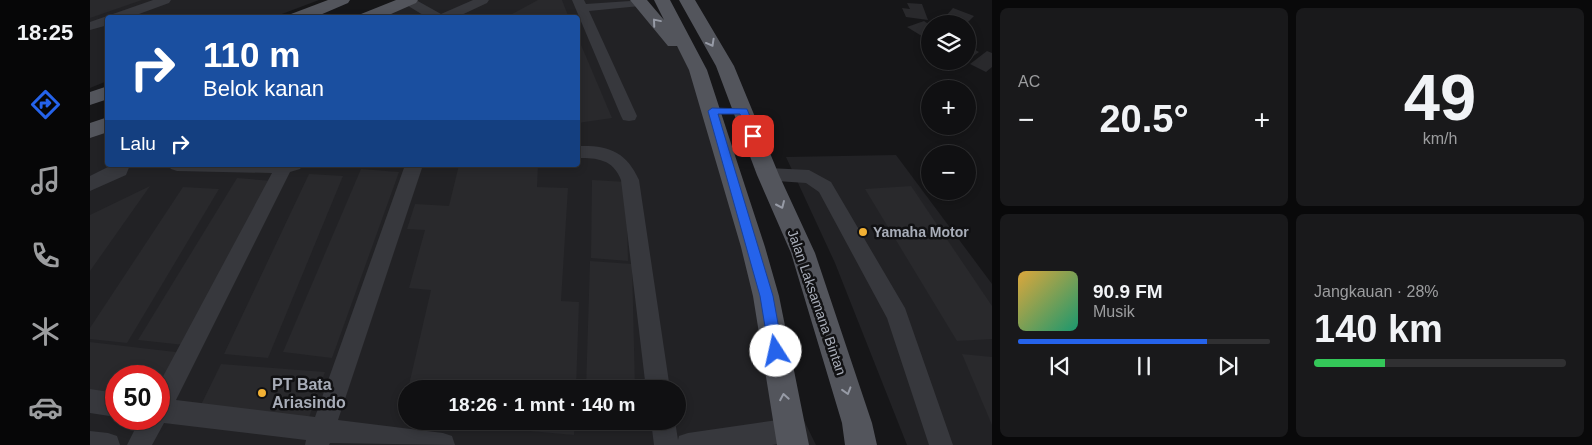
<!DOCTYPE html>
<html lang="id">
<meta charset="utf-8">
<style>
body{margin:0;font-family:Arial,sans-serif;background:#19191b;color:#f1f3f6;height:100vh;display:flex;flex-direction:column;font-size:19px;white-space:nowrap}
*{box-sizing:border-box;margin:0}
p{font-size:16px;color:#9c9d9f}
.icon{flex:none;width:28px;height:28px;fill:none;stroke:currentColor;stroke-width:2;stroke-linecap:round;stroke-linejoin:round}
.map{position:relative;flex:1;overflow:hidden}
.details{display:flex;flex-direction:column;gap:8px;padding:8px;background:#09090a;width:600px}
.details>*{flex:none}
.hud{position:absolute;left:15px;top:15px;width:475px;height:152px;border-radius:5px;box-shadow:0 2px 8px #0003,0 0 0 1px #303032;background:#1a4fa0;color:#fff;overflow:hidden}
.tools{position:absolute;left:831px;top:15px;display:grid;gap:10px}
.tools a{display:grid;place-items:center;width:55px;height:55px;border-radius:50%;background:#101012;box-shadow:0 2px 8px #0003,0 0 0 1px #303032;font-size:25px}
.speed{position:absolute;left:15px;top:365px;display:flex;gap:10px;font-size:25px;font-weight:700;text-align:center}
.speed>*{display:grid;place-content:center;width:65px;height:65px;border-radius:50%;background:#101012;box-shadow:0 2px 8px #0003,0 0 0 1px #303032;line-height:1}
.speed .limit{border:8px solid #d22;background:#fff;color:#111}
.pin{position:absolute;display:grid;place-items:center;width:42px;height:42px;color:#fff;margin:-21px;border-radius:10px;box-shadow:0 2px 8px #0006}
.me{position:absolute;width:55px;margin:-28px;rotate:350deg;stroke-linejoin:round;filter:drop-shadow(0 0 4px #0008)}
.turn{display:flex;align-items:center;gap:18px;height:105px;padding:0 15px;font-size:22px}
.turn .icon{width:65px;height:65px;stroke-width:2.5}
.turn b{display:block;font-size:35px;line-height:42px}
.then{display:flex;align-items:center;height:48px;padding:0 15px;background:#0003;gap:10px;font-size:19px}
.big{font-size:38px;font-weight:700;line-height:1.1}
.details .card{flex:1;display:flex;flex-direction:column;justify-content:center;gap:8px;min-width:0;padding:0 18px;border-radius:8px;background:#19191b}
.details .dial{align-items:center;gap:0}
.dial b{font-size:65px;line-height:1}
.song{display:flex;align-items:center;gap:15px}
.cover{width:60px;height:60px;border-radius:8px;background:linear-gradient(135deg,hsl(40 70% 55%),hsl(160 70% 35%))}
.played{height:5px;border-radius:2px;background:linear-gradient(90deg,#2563eb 75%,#303032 75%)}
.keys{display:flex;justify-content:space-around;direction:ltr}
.heat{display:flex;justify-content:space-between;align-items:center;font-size:28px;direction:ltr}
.charge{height:8px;border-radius:4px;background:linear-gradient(90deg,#34c759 28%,#303032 0)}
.details .tiles{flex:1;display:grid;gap:8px;grid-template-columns:repeat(2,1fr)}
.trip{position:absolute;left:308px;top:380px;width:288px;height:50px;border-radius:25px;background:#101012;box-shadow:0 2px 8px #0003,0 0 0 1px #303032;font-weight:700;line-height:50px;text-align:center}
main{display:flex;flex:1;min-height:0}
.menu{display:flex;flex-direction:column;width:90px;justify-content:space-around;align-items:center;background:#060607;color:#9c9d9f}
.menu .icon{width:35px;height:35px}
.menu .selected{color:#2563eb}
.menu b{font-size:22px;color:#f1f3f6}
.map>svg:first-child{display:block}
.built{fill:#222225;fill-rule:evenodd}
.building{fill:#29292c}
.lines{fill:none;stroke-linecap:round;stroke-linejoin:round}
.minor{fill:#37383d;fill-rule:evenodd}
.major{fill:#53555c;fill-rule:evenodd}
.oneway{stroke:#979ba6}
.route{fill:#2563eb;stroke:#184099}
.poi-dot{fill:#f2b134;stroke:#111113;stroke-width:2}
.labels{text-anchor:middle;stroke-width:5;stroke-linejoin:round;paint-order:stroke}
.poi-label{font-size:14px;font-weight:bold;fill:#a8adb8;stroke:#111113;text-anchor:start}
.street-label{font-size:14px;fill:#a8adb8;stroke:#111113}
.near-poi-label{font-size:16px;font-weight:bold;fill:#a8adb8;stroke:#111113;text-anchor:start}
</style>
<main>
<nav class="menu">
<b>18:25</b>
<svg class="icon selected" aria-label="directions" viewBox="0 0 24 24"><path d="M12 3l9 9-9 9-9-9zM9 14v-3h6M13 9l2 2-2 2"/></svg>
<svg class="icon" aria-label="music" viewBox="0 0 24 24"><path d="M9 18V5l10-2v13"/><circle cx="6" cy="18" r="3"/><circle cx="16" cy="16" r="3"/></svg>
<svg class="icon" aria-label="phone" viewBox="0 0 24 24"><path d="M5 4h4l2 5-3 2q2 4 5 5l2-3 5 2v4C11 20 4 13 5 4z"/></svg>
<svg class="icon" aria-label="climate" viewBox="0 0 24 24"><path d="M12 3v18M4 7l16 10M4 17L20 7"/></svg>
<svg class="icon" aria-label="car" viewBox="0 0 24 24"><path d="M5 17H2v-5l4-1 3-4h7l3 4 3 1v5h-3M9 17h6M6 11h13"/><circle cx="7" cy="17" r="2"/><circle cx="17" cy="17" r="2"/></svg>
</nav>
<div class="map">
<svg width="902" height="445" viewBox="0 0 902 445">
<rect width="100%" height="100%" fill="#161618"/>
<g class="built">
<path d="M0 0H229L184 17 18 18 17 81 0 88Z"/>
<path d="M324 0H545L608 70 700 392 726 445H0V132L17 125 18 165H488V18L281 17ZM26 376H69V419H26ZM316 389H586V421H316Z"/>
<path d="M806 155 902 284V445H817L745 263 696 157Z"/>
</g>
<g class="building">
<path d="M0 0H52L0 18Z"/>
<path d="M448 0H472L479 18H415Z"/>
<path d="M817 3 832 4 838 20 816 17 812 8 820 9Z"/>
<path d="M863 8 884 16 876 24 856 16Z"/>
<path d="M834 21 840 25V41L817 27Z"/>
<path d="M488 38 497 59 522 118 488 123Z"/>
<path d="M878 46 889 52 878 60Z"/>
<path d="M897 51 902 53V67L896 72 880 64Z"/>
<path d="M369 165H448L447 187 478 188 471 301 489 302 486 389H318L341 290 319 288 335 230 317 229 325 204 359 206Z"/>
<path d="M271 169 309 172 242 358 193 352Z"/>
<path d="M219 174 253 176 178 358 134 354Z"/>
<path d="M147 178 183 181 94 345 48 340Z"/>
<path d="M502 180 536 182 538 261 501 258Z"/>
<path d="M60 186 0 271V215Z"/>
<path d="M821 186 902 306V339L867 341 775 189Z"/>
<path d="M93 187 129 189 37 343 0 339V328Z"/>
<path d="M500 261 542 264 545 389H496Z"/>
<path d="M0 342 94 353 69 399V376H26V398L0 395Z"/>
<path d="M872 354 902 357V425Z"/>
<path d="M131 364 235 372 217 423 107 413Z"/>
<path d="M351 421H485L484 435 351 423Z"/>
<path d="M495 421H546V429L494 425Z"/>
</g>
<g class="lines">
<g class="minor">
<path d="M63 0H81L79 3 38 18H18V25L0 30V22Z"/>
<path d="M313 0H326L351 14 383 0H399L397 3 365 18H338L315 4Z"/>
<path d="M482 0H494L496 4 555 0 556 2 550 6 499 11 547 116 545 120 539 121 533 120 531 116Z"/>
<path d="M488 146C518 145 536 151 549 180L580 389H556L531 180C523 159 507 158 488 158Z"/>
<path d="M22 165H40L36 175 0 191V176Z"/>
<path d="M78 165H213L210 169 200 172 86 400 225 417 315 165H333L248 420 353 433 362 436 365 445 240 443 239 445H215L216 440 74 423 62 445H37L50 419H69V384L182 173 87 171 81 169Z"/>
<path d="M678 168 719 170 741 182 815 308 863 445H839L797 318 729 192 716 183 672 180 669 175 672 170Z"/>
<path d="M0 389 26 393V417L0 413Z"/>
<path d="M701 418 710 421 713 430 710 439 701 442 682 445H564L561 421H585L588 440 589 436 598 433Z"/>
<path d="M0 431 18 433 27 436 30 445H0Z"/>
</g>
<g class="major">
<path d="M238 0H260L258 3 223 18H199L201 14Z"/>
<path d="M306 0H328L326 3 292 18H269L271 14Z"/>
<path d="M540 0H557L574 20 564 0H580L617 70 675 247 689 296 719 445H687L663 296 651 247 599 70 587 46H578Z"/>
<path d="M589 0H605L644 66 689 175 725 253 782 423 787 445H755L752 423 701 253 667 175 626 66Z"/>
<path d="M18 86V99L0 105V92Z"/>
<path d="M18 117V132L0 138V123Z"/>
</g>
</g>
<defs><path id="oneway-chevron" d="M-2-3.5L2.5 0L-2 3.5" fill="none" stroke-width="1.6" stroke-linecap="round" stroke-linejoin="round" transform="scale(1.25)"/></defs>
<g class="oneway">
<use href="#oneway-chevron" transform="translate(566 22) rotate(-130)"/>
<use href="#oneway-chevron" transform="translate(621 43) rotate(61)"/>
<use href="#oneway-chevron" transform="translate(691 205) rotate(66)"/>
<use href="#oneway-chevron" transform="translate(757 391) rotate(73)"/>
<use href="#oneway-chevron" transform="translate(694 397) rotate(-100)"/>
</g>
<path class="route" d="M622 108 657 109 668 136 663 140 659 139 650 114H628L683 296 693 351 691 355 686 357 681 355 679 351 670 296 618 111Z"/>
<g class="poi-dot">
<circle cx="773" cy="232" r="5"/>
<circle cx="172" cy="393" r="5"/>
</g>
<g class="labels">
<g class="poi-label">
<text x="783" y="237">Yamaha Motor</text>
</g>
<g class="street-label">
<text transform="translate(727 302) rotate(71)" y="5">Jalan Laksamana Bintan</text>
</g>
<g class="near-poi-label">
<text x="182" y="390">PT Bata<tspan x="182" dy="18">Ariasindo</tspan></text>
</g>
</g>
</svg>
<div class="tools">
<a><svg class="icon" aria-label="layers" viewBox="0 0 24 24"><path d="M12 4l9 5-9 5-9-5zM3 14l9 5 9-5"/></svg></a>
<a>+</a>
<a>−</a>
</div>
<div class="speed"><div class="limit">50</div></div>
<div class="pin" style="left:663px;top:136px;background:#d93025"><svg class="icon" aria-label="arrive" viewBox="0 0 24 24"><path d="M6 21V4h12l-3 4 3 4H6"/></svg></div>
<svg class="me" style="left:686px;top:351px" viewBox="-20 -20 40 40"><circle r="19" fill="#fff"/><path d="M0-13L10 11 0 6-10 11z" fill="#2563eb"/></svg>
<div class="trip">18:26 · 1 mnt · 140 m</div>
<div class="hud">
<div class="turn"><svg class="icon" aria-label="right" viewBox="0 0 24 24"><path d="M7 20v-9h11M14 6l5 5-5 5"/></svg><div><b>110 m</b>Belok kanan</div></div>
<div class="then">Lalu<svg class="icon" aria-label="right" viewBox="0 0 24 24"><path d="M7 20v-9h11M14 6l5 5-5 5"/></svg></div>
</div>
</div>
<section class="details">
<div class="tiles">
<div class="card"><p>AC</p>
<div class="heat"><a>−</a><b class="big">20.5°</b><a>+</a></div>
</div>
<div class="card dial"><b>49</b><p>km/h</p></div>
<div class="card">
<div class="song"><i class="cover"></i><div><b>90.9 FM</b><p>Musik</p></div></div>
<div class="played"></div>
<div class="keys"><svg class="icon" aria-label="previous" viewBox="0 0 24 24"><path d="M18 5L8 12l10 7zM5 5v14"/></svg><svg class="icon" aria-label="pause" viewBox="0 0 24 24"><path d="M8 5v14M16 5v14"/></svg><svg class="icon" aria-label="next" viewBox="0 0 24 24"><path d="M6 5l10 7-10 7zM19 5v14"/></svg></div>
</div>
<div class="card"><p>Jangkauan · 28%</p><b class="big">140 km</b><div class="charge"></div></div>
</div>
</section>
</main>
